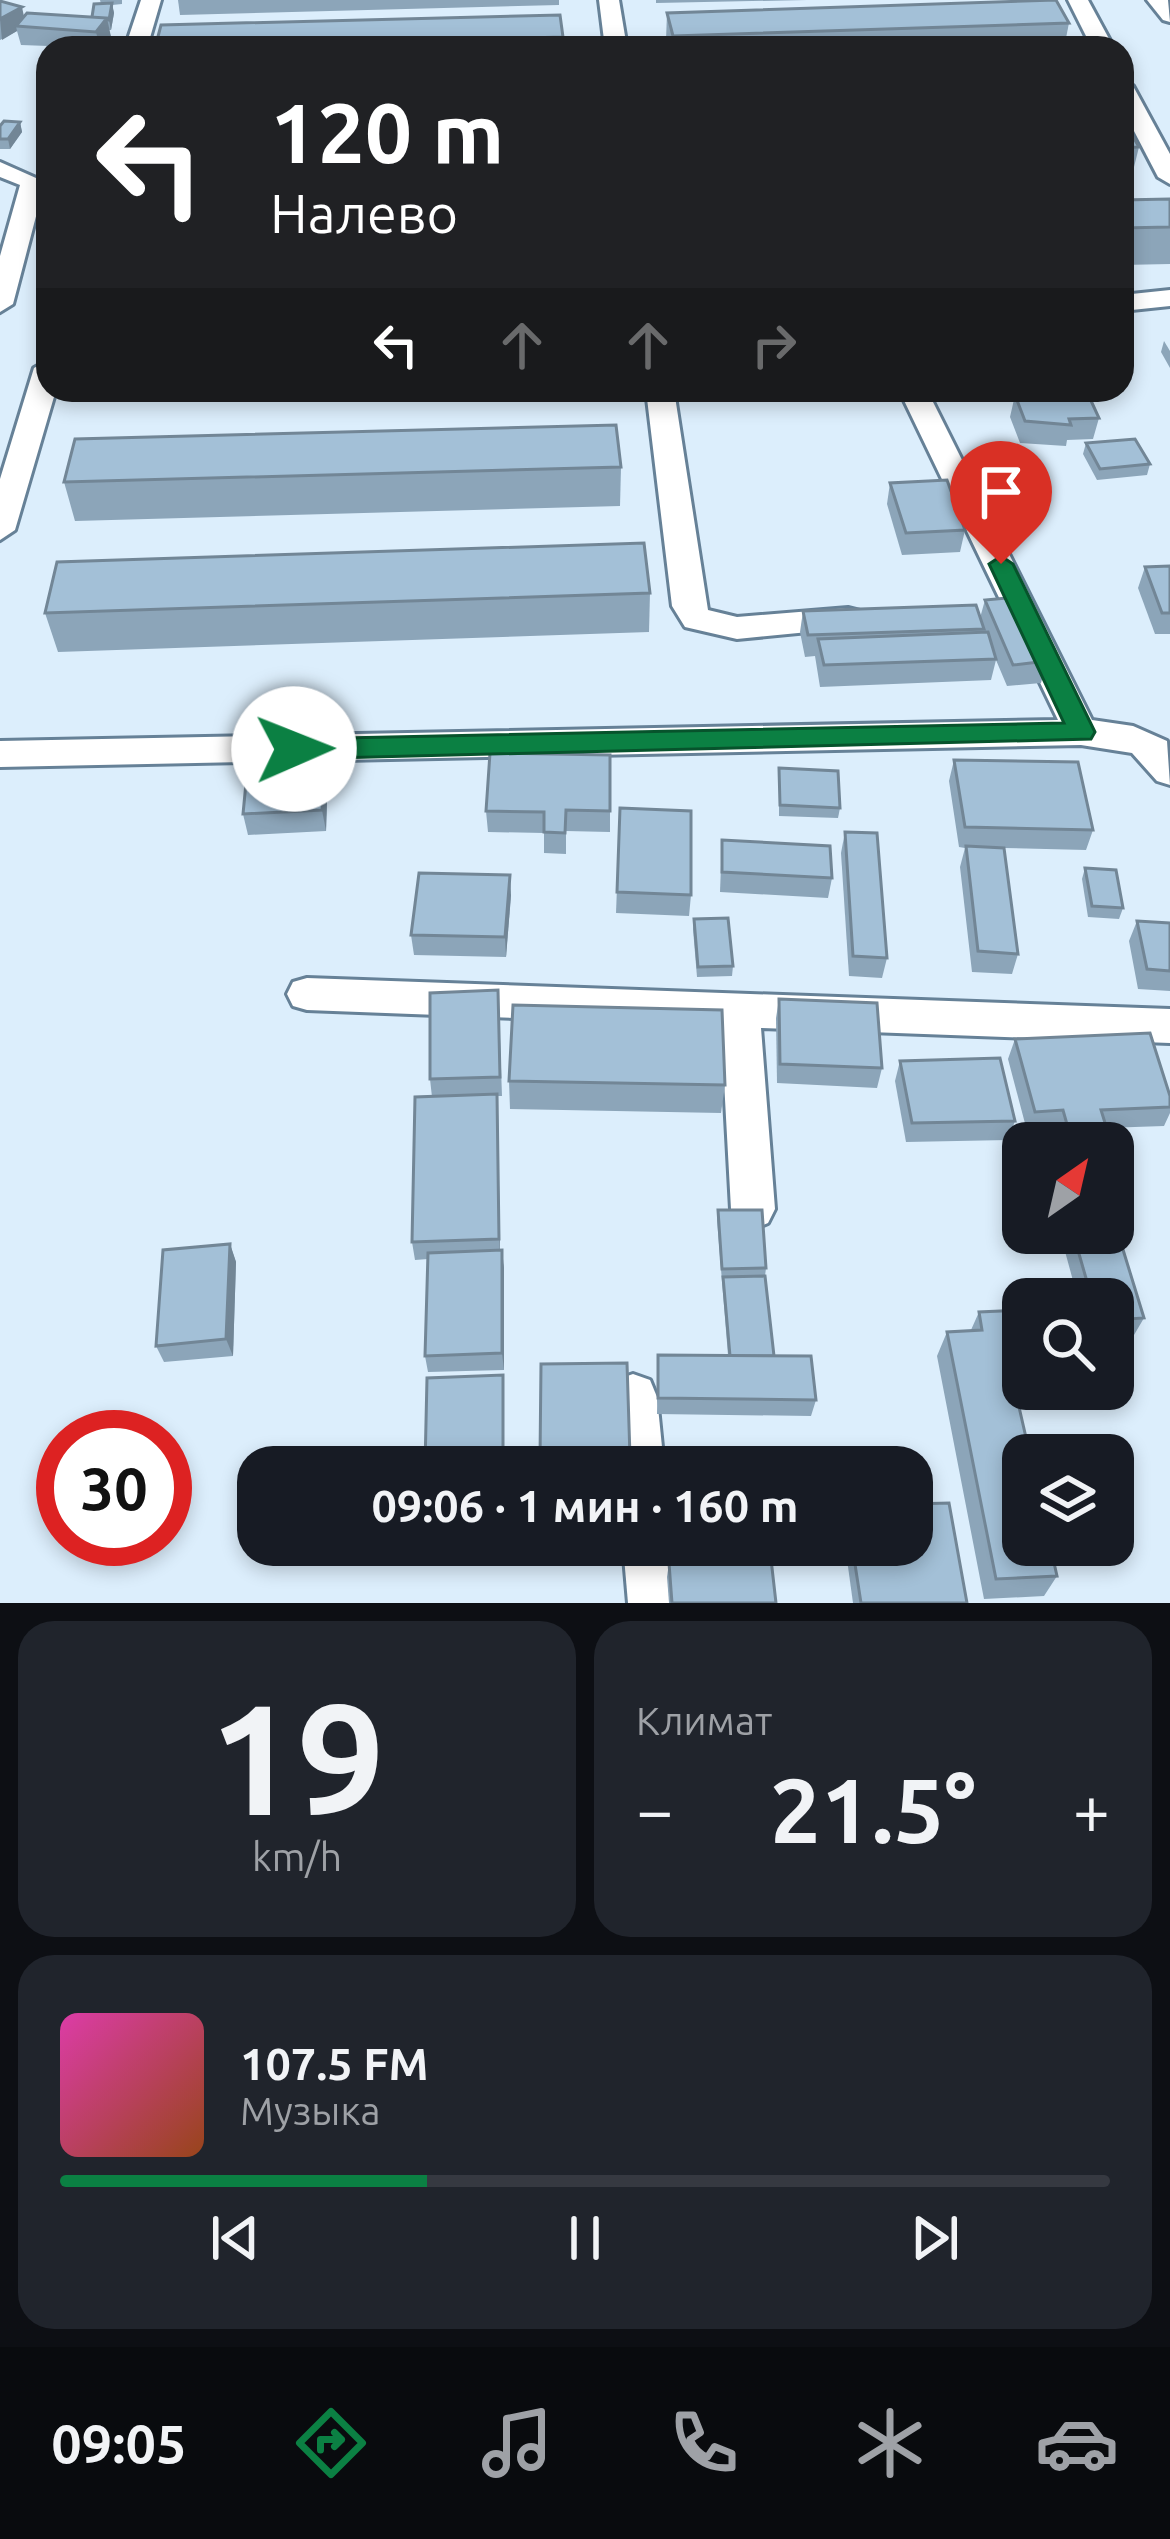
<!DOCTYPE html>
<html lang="ru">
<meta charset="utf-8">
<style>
body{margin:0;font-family:Ubuntu,sans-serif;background:#20242c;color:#f1f3f6;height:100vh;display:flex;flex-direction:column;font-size:45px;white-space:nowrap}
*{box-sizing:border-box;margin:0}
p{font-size:39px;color:#9ea1a6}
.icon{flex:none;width:66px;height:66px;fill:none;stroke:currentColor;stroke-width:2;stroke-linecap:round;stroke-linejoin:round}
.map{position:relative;height:1603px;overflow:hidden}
.panel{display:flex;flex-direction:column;gap:18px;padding:18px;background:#0d0f14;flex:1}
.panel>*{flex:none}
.top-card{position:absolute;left:36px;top:36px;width:1098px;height:366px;border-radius:36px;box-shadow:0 6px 18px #0003;background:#202124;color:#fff;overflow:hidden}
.needle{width:78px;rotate:34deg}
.controls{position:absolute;left:1002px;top:1122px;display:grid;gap:24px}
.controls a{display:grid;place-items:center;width:132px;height:132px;border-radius:24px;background:#171b24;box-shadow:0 6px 18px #0003;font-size:60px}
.speed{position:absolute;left:36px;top:1410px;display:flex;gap:24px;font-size:60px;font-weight:700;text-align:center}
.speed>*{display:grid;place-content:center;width:156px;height:156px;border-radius:50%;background:#171b24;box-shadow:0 6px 18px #0003;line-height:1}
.speed .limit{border:18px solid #d22;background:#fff;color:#111}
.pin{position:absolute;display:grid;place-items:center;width:102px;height:102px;color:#fff;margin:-123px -51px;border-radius:50% 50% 50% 0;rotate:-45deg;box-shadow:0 0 12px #0007}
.pin .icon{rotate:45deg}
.me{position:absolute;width:132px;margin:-66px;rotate:89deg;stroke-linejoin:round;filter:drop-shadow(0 0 9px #0008)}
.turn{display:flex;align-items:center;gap:42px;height:252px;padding:0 36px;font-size:54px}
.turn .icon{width:156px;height:156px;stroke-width:2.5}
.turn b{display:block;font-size:84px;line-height:102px}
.lanes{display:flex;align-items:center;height:114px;padding:0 36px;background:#0003;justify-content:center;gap:60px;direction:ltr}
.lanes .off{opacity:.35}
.big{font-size:90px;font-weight:700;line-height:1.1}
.panel .tile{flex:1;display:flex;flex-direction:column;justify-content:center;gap:18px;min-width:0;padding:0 42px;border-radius:36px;background:#20242c}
.panel .dial{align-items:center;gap:0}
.dial b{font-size:156px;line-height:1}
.song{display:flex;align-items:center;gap:36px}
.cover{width:144px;height:144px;border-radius:18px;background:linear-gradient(135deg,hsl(320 70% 55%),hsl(20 70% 35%))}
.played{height:12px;border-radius:6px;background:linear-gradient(90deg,#0b8043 35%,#363941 35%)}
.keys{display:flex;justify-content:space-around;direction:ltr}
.heat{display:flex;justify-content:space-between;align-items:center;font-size:66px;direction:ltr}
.panel .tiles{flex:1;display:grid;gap:18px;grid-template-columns:1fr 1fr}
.tile:last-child{grid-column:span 2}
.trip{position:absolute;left:237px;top:1446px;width:696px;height:120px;border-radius:36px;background:#171b24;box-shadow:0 6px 18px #0003;font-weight:700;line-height:120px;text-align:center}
.dock{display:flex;height:192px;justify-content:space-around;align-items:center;background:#090b0e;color:#9ea1a6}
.dock .icon{width:84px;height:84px}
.dock .current{color:#0b8043}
.dock b{font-size:54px;color:#f1f3f6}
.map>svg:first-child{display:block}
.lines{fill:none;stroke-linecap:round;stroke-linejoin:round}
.street-casing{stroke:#668197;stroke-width:6}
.street{fill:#fff;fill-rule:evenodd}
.wall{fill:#8ca5b9}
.shaded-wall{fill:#728696}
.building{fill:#a3c0d7;stroke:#728696;stroke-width:3}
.route{fill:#0b8043;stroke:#07532c;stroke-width:3}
</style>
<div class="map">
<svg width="1170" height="1603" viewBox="0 0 1170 1603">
<rect width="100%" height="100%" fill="#dceefc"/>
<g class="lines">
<defs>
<g id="street">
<path d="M141 0H161L147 48H125Z"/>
<path d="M599 0H619L627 48H605Z"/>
<path d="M1068 0H1088L1114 48H1092Z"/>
<path d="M1147 0H1168L1170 22 1163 20Z"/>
<path d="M1122 79 1133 86 1170 154V184L1158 177 1122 108Z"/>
<path d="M0 162 45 182 13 304 0 312V256L20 185 0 177Z"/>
<path d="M1170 290V306L1122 311V295Z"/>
<path d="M48 360V390H56L15 530 0 540V479L34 368Z"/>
<path d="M646 390H674L708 610 737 617 848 608 860 611 864 619 860 627 737 639 685 627 672 606Z"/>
<path d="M899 390H927L1092 720 1133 726 1167 741 1170 785 1157 781 1132 753 1081 745 0 767V741L1058 720Z"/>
<path d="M307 978 1170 1009V1043L761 1028 775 1209 768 1223 753 1229 738 1223 731 1209 721 1026 307 1010 293 1006 287 994 293 982Z"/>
<path d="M633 1374 650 1380 657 1397 664 1467H616L609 1397 616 1380Z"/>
<path d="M623 1545H673L680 1603H628Z"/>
</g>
</defs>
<use href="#street" class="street-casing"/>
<use href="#street" class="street"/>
</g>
<g class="wall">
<path d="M100 0H122V4L112 5 114 13 111 30H109L111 37 103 48 21 45 17 31 0 40V1L24 16 92 17 101 4Z"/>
<path d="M178 0H559V5L180 15Z"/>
<path d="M656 0H807L656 3Z"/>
<path d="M667 13 1069 23 1064 48H668L666 40Z"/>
<path d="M563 37V48H155Z"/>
<path d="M1122 121 1139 147 1130 183H1122Z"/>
<path d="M20 122 22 132 10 149H0V126Z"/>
<path d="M1170 199V264L1122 265V200Z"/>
<path d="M1164 341 1170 351V368L1161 352Z"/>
<path d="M1015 395 1099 418 1093 439 1067 440 1066 446 1020 443 1010 417Z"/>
<path d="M1086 443 1150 464 1147 475 1097 480 1083 454Z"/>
<path d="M621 467 620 506 75 521 64 482Z"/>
<path d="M890 483 965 530 960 552 902 555 887 504Z"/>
<path d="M1170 566V634H1155L1138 588 1145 567Z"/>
<path d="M650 593 649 632 58 652 45 613Z"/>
<path d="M985 600 1047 661 1041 683 1007 686 996 660 991 680 820 687 815 656 805 657 800 632 803 611 980 618Z"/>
<path d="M610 755V832L566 831V854L544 853V833L488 832 486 811Z"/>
<path d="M954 760 1093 830 1086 850 1004 848 1018 954 1012 974 972 972 960 867 965 848 959 847 949 781Z"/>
<path d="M779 768 840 808 838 818 779 816Z"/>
<path d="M324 780 327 801 326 831 248 835 243 814Z"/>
<path d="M620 808 691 895 689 916 616 913Z"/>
<path d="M845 832 887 958 882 978 849 976 841 853Z"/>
<path d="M722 840 832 878 828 898 720 892Z"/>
<path d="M1085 868 1123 908 1119 919 1088 917 1082 879Z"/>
<path d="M511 895 506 957 414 955 411 935Z"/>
<path d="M694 919 733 966 732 976 697 977 693 929Z"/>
<path d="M1137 921 1170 923V991L1138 989 1129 941Z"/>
<path d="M779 999 882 1068 877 1088 777 1083 776 1018Z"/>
<path d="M499 1010 502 1096H497L500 1250 504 1268V1370L428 1372 425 1356 428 1259 415 1260 412 1242 432 1097 430 1079Z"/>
<path d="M1015 1039 1170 1107V1113L1164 1126 1105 1128 1098 1143H1059L1055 1129 1027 1131 1008 1059Z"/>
<path d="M900 1061 1015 1121 1008 1140 906 1142 895 1081Z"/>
<path d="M509 1081 725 1085 721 1113 510 1109Z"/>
<path d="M718 1210 766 1268 765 1276 774 1356 816 1400 811 1416 657 1414 658 1355H728L717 1220Z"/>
<path d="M1060 1233H1113L1144 1318 1134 1335 1113 1337V1299H1078Z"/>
<path d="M230 1244 236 1262 233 1356 164 1362 156 1346Z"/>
<path d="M1023 1310V1382H1013L1057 1576 1044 1596 984 1599 937 1356 947 1332 971 1330 979 1312Z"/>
<path d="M541 1364 630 1457 629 1467H541Z"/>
<path d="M845 1545H912L967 1603H853Z"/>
<path d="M669 1563 776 1603H669L667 1577Z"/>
</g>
<g class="shaded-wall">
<path d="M112 3 114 13 111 30 109 20Z"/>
<path d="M22 7 26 26H16L17 31 2 40 0 19Z"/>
<path d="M107 18 111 37 103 48H100L96 32Z"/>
<path d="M20 122 22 132 10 149 8 139Z"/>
<path d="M324 780 327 801 326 831 322 810Z"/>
<path d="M510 875 511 895 506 957 505 937Z"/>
<path d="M497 1094 498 1113 500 1256 499 1239Z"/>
<path d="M230 1244 236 1262 233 1356 226 1339Z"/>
<path d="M502 1250 504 1268V1370L502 1353Z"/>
<path d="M503 1375 504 1391V1467H503Z"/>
</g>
<g class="building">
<path d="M1056 0 1069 23 673 36 667 13Z"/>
<path d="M0 1 22 7 0 19Z"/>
<path d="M112 3 109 20 92 17 94 4Z"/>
<path d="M27 13 107 18 96 32 16 26Z"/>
<path d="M560 15 563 37 155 48 161 25Z"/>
<path d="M4 121 20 122 8 139H0V126Z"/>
<path d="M1122 121H1124L1139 147 1122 148Z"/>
<path d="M1170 199V227L1122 228V200Z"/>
<path d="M1087 392 1099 418 1069 419 1071 425 1025 421 1015 395Z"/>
<path d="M616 425 621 467 64 482 75 439Z"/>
<path d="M1135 439 1150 464 1100 469 1086 443Z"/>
<path d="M947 480 965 530 906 533 890 483Z"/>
<path d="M644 543 650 593 45 613 57 562Z"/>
<path d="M1170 566V613H1162L1145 567Z"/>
<path d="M1018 597 1047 661 1013 665 985 600Z"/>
<path d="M976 605 984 629 808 635 803 611Z"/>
<path d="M988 632 996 659 824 665 818 639Z"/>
<path d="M490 753 610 755V811L566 810 565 833 544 832V812L486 811Z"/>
<path d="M954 760 1078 762 1093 830 965 827Z"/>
<path d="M779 768 838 771 840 808 780 805Z"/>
<path d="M324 780 322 810 243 814 246 783Z"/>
<path d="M620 808 691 811V895L617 892Z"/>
<path d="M845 832 877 833 887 958 853 956Z"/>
<path d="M722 840 830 846 832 878 722 872Z"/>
<path d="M966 846 1004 848 1018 954 978 951Z"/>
<path d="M1085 868 1116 870 1123 908 1092 906Z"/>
<path d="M419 873 510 875 505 937 411 935Z"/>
<path d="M728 918 733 966 698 967 694 919Z"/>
<path d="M1137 921 1170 923V971L1147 969Z"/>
<path d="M498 990 500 1077 430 1079V993Z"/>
<path d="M779 999 877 1003 882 1068 780 1064Z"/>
<path d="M513 1005 722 1010 725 1085 509 1081Z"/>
<path d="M1150 1033 1170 1096V1107L1101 1110 1106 1126 1068 1128 1063 1110 1035 1112 1015 1039Z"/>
<path d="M1000 1058 1015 1121 912 1123 900 1061Z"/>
<path d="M497 1094 499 1239 412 1242 415 1097Z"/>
<path d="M718 1210H762L766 1268 722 1269Z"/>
<path d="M1113 1217 1144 1318 1113 1320V1299H1092L1073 1233H1113Z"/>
<path d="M230 1244 226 1339 156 1346 163 1250Z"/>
<path d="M502 1250V1353L425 1356 428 1253Z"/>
<path d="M765 1276 774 1356H730L723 1277Z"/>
<path d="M1023 1310V1359H1008L1030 1455H1023V1545H1050L1057 1576 996 1579 947 1332 982 1330 979 1312Z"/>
<path d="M658 1355 811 1356 816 1400 658 1398Z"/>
<path d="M627 1363 630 1457 540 1459 541 1364Z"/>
<path d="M503 1375V1467H425L427 1378Z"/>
<path d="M949 1503 967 1603H861L852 1545H912V1504Z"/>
<path d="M771 1559 776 1603H672L669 1563Z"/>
</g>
<path class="route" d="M1001 556 1013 564 1095 732 1091 739 294 759 281 749 294 739 1064 723 989 564Z"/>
</svg>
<div class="controls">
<a><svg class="needle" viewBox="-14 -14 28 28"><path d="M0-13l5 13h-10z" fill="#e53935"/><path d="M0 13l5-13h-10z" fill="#9ea1a6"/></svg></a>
<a><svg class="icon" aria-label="search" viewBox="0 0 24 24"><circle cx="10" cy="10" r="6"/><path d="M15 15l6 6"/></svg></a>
<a><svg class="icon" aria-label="layers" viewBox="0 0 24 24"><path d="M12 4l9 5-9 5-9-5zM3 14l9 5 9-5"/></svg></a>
</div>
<div class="speed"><div class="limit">30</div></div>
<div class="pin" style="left:1001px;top:564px;background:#d93025"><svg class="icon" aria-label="arrive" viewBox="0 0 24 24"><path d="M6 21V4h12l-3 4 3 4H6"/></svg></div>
<svg class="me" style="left:294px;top:749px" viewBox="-20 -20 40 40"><circle r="19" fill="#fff"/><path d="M0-13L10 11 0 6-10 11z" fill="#0b8043"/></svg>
<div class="trip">09:06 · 1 мин · 160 m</div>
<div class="top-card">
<div class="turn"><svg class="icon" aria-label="left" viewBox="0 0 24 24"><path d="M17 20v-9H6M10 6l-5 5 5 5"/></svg><div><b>120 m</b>Налево</div></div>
<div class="lanes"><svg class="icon" aria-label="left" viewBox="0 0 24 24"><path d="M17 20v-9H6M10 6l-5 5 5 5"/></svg><svg class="icon off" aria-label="ahead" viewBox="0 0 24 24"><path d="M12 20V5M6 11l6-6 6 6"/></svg><svg class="icon off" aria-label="ahead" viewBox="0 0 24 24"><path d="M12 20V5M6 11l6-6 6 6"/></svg><svg class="icon off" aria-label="right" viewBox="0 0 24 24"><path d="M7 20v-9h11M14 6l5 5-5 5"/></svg></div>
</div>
</div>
<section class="panel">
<div class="tiles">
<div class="tile dial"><b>19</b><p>km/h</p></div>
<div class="tile"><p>Климат</p>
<div class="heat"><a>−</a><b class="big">21.5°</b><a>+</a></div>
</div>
<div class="tile">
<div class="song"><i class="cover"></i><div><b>107.5 FM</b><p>Музыка</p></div></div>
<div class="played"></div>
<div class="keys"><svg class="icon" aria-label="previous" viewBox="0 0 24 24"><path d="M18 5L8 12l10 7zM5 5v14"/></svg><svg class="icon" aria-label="pause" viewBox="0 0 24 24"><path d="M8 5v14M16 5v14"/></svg><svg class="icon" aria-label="next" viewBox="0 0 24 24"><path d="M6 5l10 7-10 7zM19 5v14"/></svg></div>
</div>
</div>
</section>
<nav class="dock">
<b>09:05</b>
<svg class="icon current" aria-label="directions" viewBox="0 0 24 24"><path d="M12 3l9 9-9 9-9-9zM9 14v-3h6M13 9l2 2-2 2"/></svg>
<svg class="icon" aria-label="music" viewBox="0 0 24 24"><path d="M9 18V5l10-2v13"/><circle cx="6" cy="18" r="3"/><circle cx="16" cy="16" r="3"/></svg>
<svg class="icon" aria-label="phone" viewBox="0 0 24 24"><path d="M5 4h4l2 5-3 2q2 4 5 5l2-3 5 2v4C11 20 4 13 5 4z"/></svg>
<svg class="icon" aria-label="climate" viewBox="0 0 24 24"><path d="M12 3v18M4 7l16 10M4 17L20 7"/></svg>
<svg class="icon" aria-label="car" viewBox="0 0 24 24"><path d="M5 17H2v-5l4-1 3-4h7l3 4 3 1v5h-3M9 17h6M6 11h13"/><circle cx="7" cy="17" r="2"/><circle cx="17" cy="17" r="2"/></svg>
</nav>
